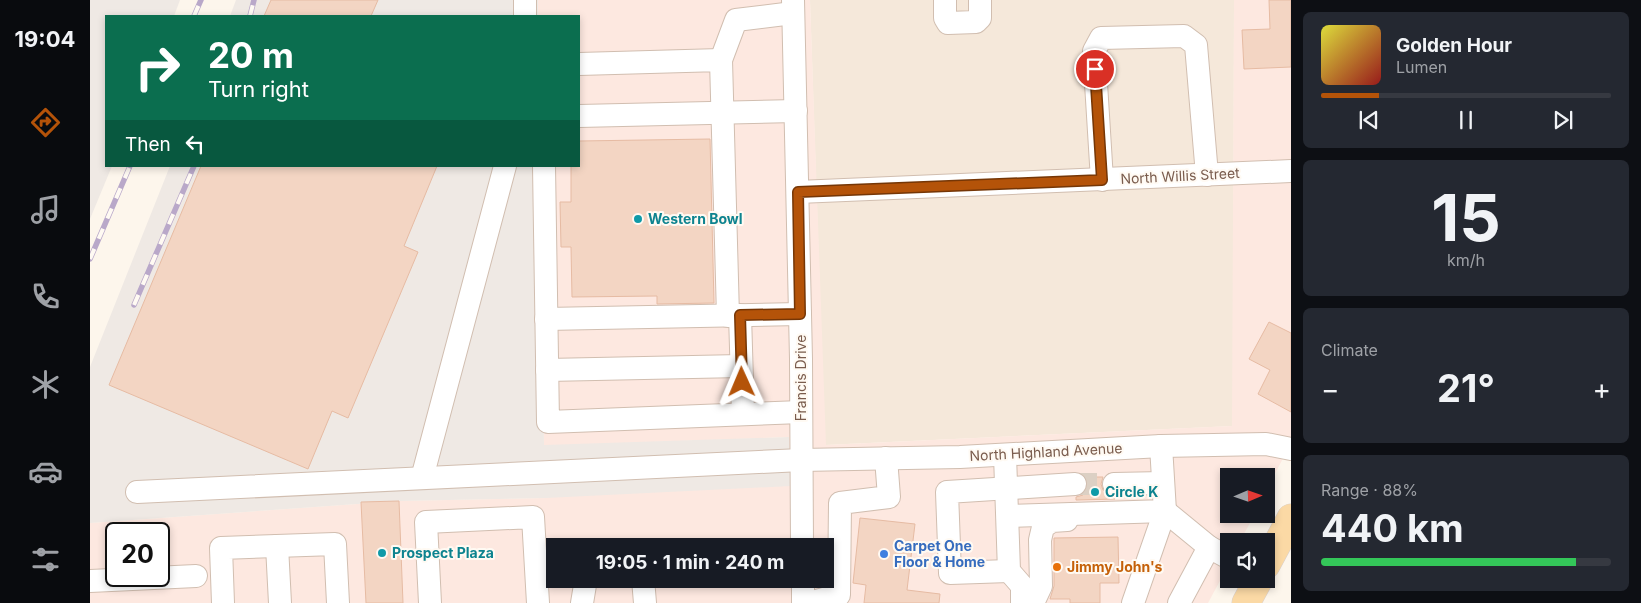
<!DOCTYPE html>
<meta charset="utf-8">
<style>
body{margin:0;font-family:Inter,sans-serif;background:#242831;color:#f1f3f6;height:100vh;display:flex;flex-direction:column;font-size:19px;white-space:nowrap}
*{box-sizing:border-box;margin:0}
p{font-size:16px;color:#9ea1a6}
.icon{flex:none;width:28px;height:28px;fill:none;stroke:currentColor;stroke-width:2;stroke-linecap:round;stroke-linejoin:round}
.map{position:relative;flex:1;overflow:hidden}
.details{display:flex;flex-direction:column;gap:12px;padding:12px;background:#0d0f14;width:350px}
.details>*{flex:none}
.hud{position:absolute;left:15px;top:15px;width:475px;height:152px;border-radius:0px;box-shadow:0 2px 8px #0003;background:#0b6e4f;color:#fff;overflow:hidden}
.needle{width:32px;rotate:88deg}
.fabs{position:absolute;left:1130px;top:468px;display:grid;gap:10px}
.fabs a{display:grid;place-items:center;width:55px;height:55px;border-radius:0px;background:#171b24;box-shadow:0 2px 8px #0003;font-size:25px}
.speed{position:absolute;left:15px;top:522px;display:flex;gap:10px;font-size:25px;font-weight:700;text-align:center}
.speed>*{display:grid;place-content:center;width:65px;height:65px;border-radius:50%;background:#171b24;box-shadow:0 2px 8px #0003;line-height:1}
.speed .limit{border:2px solid #111;border-radius:8px;background:#fff;color:#111}
.pin{position:absolute;display:grid;place-items:center;width:42px;height:42px;color:#fff;margin:-21px;border:2px solid #fff;border-radius:50%;box-shadow:0 1px 5px #0007}
.me{position:absolute;width:55px;margin:-28px;rotate:359deg;stroke-linejoin:round;filter:drop-shadow(0 0 4px #0008)}
.turn{display:flex;align-items:center;gap:18px;height:105px;padding:0 20px;font-size:22px}
.turn .icon{width:65px;height:65px;stroke-width:2.5}
.turn b{display:block;font-size:35px;line-height:42px}
.then{display:flex;align-items:center;height:48px;padding:0 20px;background:#0003;gap:10px;font-size:19px}
.big{font-size:38px;font-weight:700;line-height:1.1}
.details .tile{flex:1;display:flex;flex-direction:column;justify-content:center;gap:8px;min-width:0;padding:0 18px;border-radius:8px;background:#242831}
.details .dial{align-items:center;gap:0}
.dial b{font-size:65px;line-height:1}
.song{display:flex;align-items:center;gap:15px}
.cover{width:60px;height:60px;border-radius:8px;background:linear-gradient(135deg,hsl(60 70% 55%),hsl(0 70% 35%))}
.played{height:5px;border-radius:2px;background:linear-gradient(90deg,#b45309 20%,#363941 20%)}
.keys{display:flex;justify-content:space-around;direction:ltr}
.heat{display:flex;justify-content:space-between;align-items:center;font-size:28px;direction:ltr}
.charge{height:8px;border-radius:4px;background:linear-gradient(90deg,#34c759 88%,#363941 0)}
.trip{position:absolute;left:456px;top:538px;width:288px;height:50px;border-radius:0px;background:#171b24;box-shadow:0 2px 8px #0003;font-weight:700;line-height:50px;text-align:center}
main{display:flex;flex:1;min-height:0}
.menu{display:flex;flex-direction:column;width:90px;justify-content:space-around;align-items:center;background:#090b0e;color:#9ea1a6}
.menu .icon{width:35px;height:35px}
.menu .active{color:#b45309}
.menu b{font-size:22px;color:#f1f3f6}
.map>svg:first-child{display:block}
.residential{fill:#f5e8da}
.commercial{fill:#fde8e0;fill-rule:evenodd}
.industrial{fill:#efe9e4}
.building{fill:#f3d5c3;stroke:#e6bba3}
.lines{fill:none;stroke-linecap:round;stroke-linejoin:round}
.minor-tunnel{stroke:#dcd0c4;stroke-width:22;stroke-dasharray:22 11;stroke-linecap:butt}
.minor-casing{stroke:#d1beb0;stroke-width:24}
.major-casing{stroke:#dad1cd;stroke-width:29}
.minor{stroke:#fff;stroke-width:22}
.major{stroke:#fbd9a5;stroke-width:28}
.rail-casing{stroke:#b9a8c9;stroke-width:5.5}
.rail{stroke:#fffaf3;stroke-width:4;stroke-dasharray:11;stroke-linecap:butt}
.route-casing{stroke:#753606;stroke-width:12}
.route{stroke:#b45309;stroke-width:9}
.culture-dot{fill:#0f9aa8;stroke:#fffaf3;stroke-width:2}
.shop-dot{fill:#3f7fe0;stroke:#fffaf3;stroke-width:2}
.food-dot{fill:#e8710a;stroke:#fffaf3;stroke-width:2}
.labels{text-anchor:middle;stroke-width:4;stroke-linejoin:round;paint-order:stroke}
.street-label{font-size:14px;fill:#7a5c4d;stroke:#fffaf3}
.culture-label{font-size:14px;font-weight:bold;fill:#0d838f;stroke:#fffaf3;text-anchor:start}
.shop-label{font-size:14px;font-weight:bold;fill:#366cbe;stroke:#fffaf3;text-anchor:start}
.food-label{font-size:14px;font-weight:bold;fill:#c56008;stroke:#fffaf3;text-anchor:start}
</style>
<main>
<nav class="menu">
<b>19:04</b>
<svg class="icon active" aria-label="directions" viewBox="0 0 24 24"><path d="M12 3l9 9-9 9-9-9zM9 14v-3h6M13 9l2 2-2 2"/></svg>
<svg class="icon" aria-label="music" viewBox="0 0 24 24"><path d="M9 18V5l10-2v13"/><circle cx="6" cy="18" r="3"/><circle cx="16" cy="16" r="3"/></svg>
<svg class="icon" aria-label="phone" viewBox="0 0 24 24"><path d="M5 4h4l2 5-3 2q2 4 5 5l2-3 5 2v4C11 20 4 13 5 4z"/></svg>
<svg class="icon" aria-label="climate" viewBox="0 0 24 24"><path d="M12 3v18M4 7l16 10M4 17L20 7"/></svg>
<svg class="icon" aria-label="car" viewBox="0 0 24 24"><path d="M5 17H2v-5l4-1 3-4h7l3 4 3 1v5h-3M9 17h6M6 11h13"/><circle cx="7" cy="17" r="2"/><circle cx="17" cy="17" r="2"/></svg>
<svg class="icon" aria-label="filters" viewBox="0 0 24 24"><path d="M4 7h16M4 17h16"/><circle cx="9" cy="7" r="2"/><circle cx="15" cy="17" r="2"/></svg>
</nav>
<div class="map">
<svg width="1201" height="603" viewBox="0 0 1201 603">
<rect width="100%" height="100%" fill="#fdf6ec"/>
<path class="residential" d="M720 0H1144L1143 426 735 445Z"/>
<path class="commercial" d="M448 0H720L736 445 1142 426 1144 0H1201V443L1176 491V476H1139V514H1165L1150 541H1139V564L1118 603H0V523L309 501 456 498 699 437 454 446 450 166H489V16H448ZM26 534H69V576H26ZM465 546H735V579H465Z"/>
<g class="industrial">
<path d="M0 0H90L84 16H16V166H22L0 219Z"/>
<path d="M146 0H448V16H140Z"/>
<path d="M80 166H450L454 445 699 437 701 486 456 498 309 501 0 523V367Z"/>
</g>
<g class="building">
<path d="M181 0H288L281 16H174Z"/>
<path d="M1179 0H1201V67L1154 69 1152 30 1180 29Z"/>
<path d="M620 139 624 303 567 304V296L482 297 481 247H471L470 202H481V166H489V141Z"/>
<path d="M111 166H347L314 246 328 252 258 418 242 411 218 469 19 385Z"/>
<path d="M1179 322 1201 333V412L1168 394 1180 370 1159 359Z"/>
<path d="M996 477H1013L1011 484 1013 490 1025 499 986 500V497L993 495 997 489Z"/>
<path d="M309 501 313 603H276L271 502Z"/>
<path d="M770 518 825 524 817 590 850 594 849 603H774L776 585 763 583Z"/>
<path d="M1028 537 1029 583H1010V603H980V599H960L964 586V538Z"/>
</g>
<g class="lines">
<path class="minor-tunnel" d="M985 484H1024"/>
<defs>
<g id="minor">
<path d="M435 0V16"/>
<path d="M703 0 711 359 712 546"/>
<path d="M855 0V18L858 23 886 22 890 18V0"/>
<path d="M631 60 646 20 703 13"/>
<path d="M489 64 631 60 638 316"/>
<path d="M489 116 706 111"/>
<path d="M454 166 458 422 711 412"/>
<path d="M1012 180 1004 51 1011 38 1094 36 1106 45 1117 175"/>
<path d="M708 192 1201 171"/>
<path d="M650 315 653 414"/>
<path d="M456 319 710 314"/>
<path d="M457 370 651 366"/>
<path d="M915 455 919 571 932 586V603"/>
<path d="M332 478 415 166"/>
<path d="M1024 484 1073 483"/>
<path d="M47 492 711 460 870 457 1071 446 1176 444 1201 449"/>
<path d="M918 516 1075 511 1071 446"/>
<path d="M187 546 190 603"/>
<path d="M919 571 860 573 857 492 985 484"/>
<path d="M553 579 555 603"/>
<path d="M713 579V603"/>
<path d="M0 581 106 576"/>
<path d="M133 603 131 548 245 544 248 603"/>
<path d="M340 603 336 522 443 517 448 603"/>
<path d="M492 603 496 579"/>
<path d="M719 603 749 595 750 503 799 497 796 458"/>
<path d="M943 603 951 586 950 540 953 527 962 521 977 520"/>
<path d="M1043 603 1075 511 1119 547"/>
<path d="M1089 603 1119 547 1139 558"/>
</g>
<g id="major">
<path d="M1176 565 1201 518"/>
<path d="M1156 603 1169 579"/>
</g>
</defs>
<use href="#minor" class="minor-casing"/>
<use href="#major" class="major-casing"/>
<use href="#minor" class="minor"/>
<use href="#major" class="major"/>
<defs>
<g id="rail">
<path d="M104 16 111 0"/>
<path d="M160 16 164 0"/>
<path d="M0 259 40 166"/>
<path d="M44 305 104 166"/>
</g>
</defs>
<use href="#rail" class="rail-casing"/>
<use href="#rail" class="rail"/>
</g>
<g class="lines">
<defs>
<path id="route" d="M652 382 650 315 710 314 708 192 1012 180 1005 69"/>
</defs>
<use href="#route" class="route-casing"/>
<use href="#route" class="route"/>
</g>
<g class="culture-dot">
<circle cx="548" cy="219" r="5"/>
<circle cx="1005" cy="492" r="5"/>
<circle cx="292" cy="553" r="5"/>
</g>
<circle class="shop-dot" cx="794" cy="554" r="5"/>
<circle class="food-dot" cx="967" cy="567" r="5"/>
<g class="labels">
<g class="street-label">
<text transform="translate(1090 176) rotate(-3)" y="5">North Willis Street</text>
<text transform="translate(711 378) rotate(-90)" y="5">Francis Drive</text>
<text transform="translate(956 452) rotate(-3)" y="5">North Highland Avenue</text>
</g>
<g class="culture-label">
<text x="558" y="224">Western Bowl</text>
<text x="1015" y="497">Circle K</text>
<text x="302" y="558">Prospect Plaza</text>
</g>
<g class="shop-label">
<text x="804" y="551">Carpet One<tspan x="804" dy="16">Floor &amp; Home</tspan></text>
</g>
<g class="food-label">
<text x="977" y="572">Jimmy John's</text>
</g>
</g>
</svg>
<div class="fabs">
<a><svg class="needle" viewBox="-14 -14 28 28"><path d="M0-13l5 13h-10z" fill="#e53935"/><path d="M0 13l5-13h-10z" fill="#9ea1a6"/></svg></a>
<a><svg class="icon" aria-label="sound" viewBox="0 0 24 24"><path d="M4 9h4l5-4v14l-5-4H4zM17 9q2 3 0 6"/></svg></a>
</div>
<div class="speed"><div class="limit">20</div></div>
<div class="pin" style="left:1005px;top:69px;background:#d93025"><svg class="icon" aria-label="arrive" viewBox="0 0 24 24"><path d="M6 21V4h12l-3 4 3 4H6"/></svg></div>
<svg class="me" style="left:652px;top:382px" viewBox="-20 -20 40 40"><path d="M0-17L14 15 0 8-14 15z" fill="#b45309" stroke="#fff" stroke-width="4"/></svg>
<div class="trip">19:05 · 1 min · 240 m</div>
<div class="hud">
<div class="turn"><svg class="icon" aria-label="right" viewBox="0 0 24 24"><path d="M7 20v-9h11M14 6l5 5-5 5"/></svg><div><b>20 m</b>Turn right</div></div>
<div class="then">Then<svg class="icon" aria-label="left" viewBox="0 0 24 24"><path d="M17 20v-9H6M10 6l-5 5 5 5"/></svg></div>
</div>
</div>
<section class="details">
<div class="tile">
<div class="song"><i class="cover"></i><div><b>Golden Hour</b><p>Lumen</p></div></div>
<div class="played"></div>
<div class="keys"><svg class="icon" aria-label="previous" viewBox="0 0 24 24"><path d="M18 5L8 12l10 7zM5 5v14"/></svg><svg class="icon" aria-label="pause" viewBox="0 0 24 24"><path d="M8 5v14M16 5v14"/></svg><svg class="icon" aria-label="next" viewBox="0 0 24 24"><path d="M6 5l10 7-10 7zM19 5v14"/></svg></div>
</div>
<div class="tile dial"><b>15</b><p>km/h</p></div>
<div class="tile"><p>Climate</p>
<div class="heat"><a>−</a><b class="big">21°</b><a>+</a></div>
</div>
<div class="tile"><p>Range · 88%</p><b class="big">440 km</b><div class="charge"></div></div>
</section>
</main>
